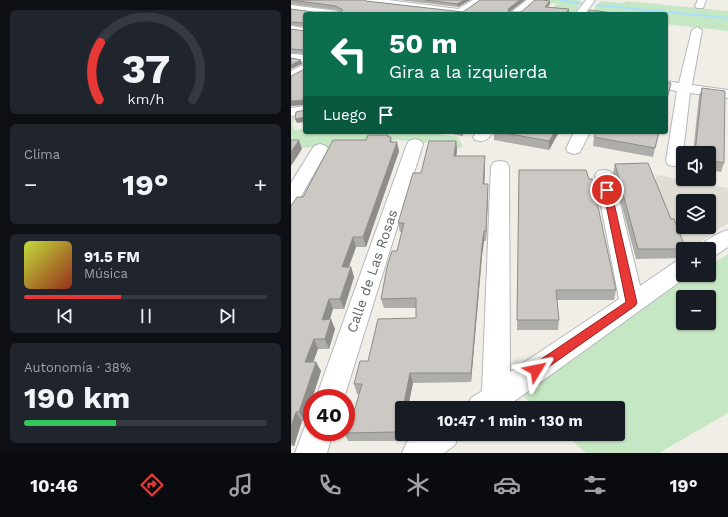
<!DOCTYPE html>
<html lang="es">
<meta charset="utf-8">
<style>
body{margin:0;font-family:"Work Sans",sans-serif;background:#20242c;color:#f1f3f6;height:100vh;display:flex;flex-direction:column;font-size:15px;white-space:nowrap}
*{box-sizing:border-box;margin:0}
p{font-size:13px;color:#9ea1a6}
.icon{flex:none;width:22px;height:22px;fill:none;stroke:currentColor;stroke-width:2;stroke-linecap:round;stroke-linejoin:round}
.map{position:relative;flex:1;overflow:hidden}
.details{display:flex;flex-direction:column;gap:10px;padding:10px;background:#0d0f14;width:291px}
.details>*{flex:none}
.banner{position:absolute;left:12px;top:12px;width:365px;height:122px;border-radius:4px;box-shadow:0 1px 3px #0004;background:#0b6e4f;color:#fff;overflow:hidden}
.buttons{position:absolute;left:385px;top:146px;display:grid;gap:8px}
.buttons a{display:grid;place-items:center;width:40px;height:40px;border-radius:4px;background:#171b24;box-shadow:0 1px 3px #0004;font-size:20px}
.speed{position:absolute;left:12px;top:389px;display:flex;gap:8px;font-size:20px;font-weight:700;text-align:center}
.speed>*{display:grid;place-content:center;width:52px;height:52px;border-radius:50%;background:#171b24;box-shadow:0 1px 3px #0004;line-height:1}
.speed .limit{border:6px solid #d22;background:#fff;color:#111}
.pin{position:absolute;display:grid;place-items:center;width:34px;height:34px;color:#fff;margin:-17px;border:2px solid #fff;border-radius:50%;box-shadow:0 1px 4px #0007}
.me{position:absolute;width:44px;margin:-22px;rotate:55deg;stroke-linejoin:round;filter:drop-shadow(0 0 3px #0008)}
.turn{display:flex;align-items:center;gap:14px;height:84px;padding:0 20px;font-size:18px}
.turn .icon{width:52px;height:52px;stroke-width:2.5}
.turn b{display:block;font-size:28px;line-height:34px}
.then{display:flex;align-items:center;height:38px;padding:0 20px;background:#0003;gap:8px;font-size:15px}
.big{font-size:30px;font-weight:700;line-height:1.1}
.details .widget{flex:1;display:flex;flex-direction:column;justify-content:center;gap:6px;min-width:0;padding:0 14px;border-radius:6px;background:#20242c}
.details .dial{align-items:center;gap:0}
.dial svg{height:104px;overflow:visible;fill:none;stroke:#363941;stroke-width:7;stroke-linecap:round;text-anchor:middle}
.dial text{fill:#f1f3f6;stroke:none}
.song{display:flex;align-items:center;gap:12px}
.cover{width:48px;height:48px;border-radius:6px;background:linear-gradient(135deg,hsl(70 70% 55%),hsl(10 70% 35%))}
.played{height:4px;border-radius:2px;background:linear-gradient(90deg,#e83835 40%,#363941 40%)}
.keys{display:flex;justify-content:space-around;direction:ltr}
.heat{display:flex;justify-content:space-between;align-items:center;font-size:22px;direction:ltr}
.charge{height:6px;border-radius:3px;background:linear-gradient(90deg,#34c759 38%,#363941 0)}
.trip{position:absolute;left:104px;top:401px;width:230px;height:40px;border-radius:4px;background:#171b24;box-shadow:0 1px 3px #0004;font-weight:700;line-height:40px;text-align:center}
.menu{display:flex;height:64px;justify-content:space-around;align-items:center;background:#090b0e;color:#9ea1a6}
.menu .icon{width:28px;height:28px}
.menu .on{color:#e83835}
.menu b{font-size:18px;color:#f1f3f6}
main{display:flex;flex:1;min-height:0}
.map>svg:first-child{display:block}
.education{fill:#e0ddd5;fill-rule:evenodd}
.green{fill:#c6e7c4;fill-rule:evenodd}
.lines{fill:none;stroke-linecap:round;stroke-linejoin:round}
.stream{stroke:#a9dffe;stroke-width:2}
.minor-casing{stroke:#b4b8bb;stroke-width:2}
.minor{fill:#fff;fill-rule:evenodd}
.wall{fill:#afada9}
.shaded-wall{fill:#8f8d89}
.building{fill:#ccc9c4;stroke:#8f8d89}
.route{fill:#e83835;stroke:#972422}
.labels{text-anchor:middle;stroke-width:3.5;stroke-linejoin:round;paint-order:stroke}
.street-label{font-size:14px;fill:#5e6367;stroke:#fff}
</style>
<main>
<section class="details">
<div class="widget dial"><svg viewBox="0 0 100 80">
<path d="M14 69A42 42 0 1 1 86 69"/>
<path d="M14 69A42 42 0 0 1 15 25" stroke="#e83835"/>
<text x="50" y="56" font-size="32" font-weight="700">37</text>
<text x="50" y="72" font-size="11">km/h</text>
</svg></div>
<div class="widget"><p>Clima</p>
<div class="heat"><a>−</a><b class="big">19°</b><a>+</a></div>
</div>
<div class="widget">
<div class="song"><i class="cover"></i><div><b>91.5 FM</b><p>Música</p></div></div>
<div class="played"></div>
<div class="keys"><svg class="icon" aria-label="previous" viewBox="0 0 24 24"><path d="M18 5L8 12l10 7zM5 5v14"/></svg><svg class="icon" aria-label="pause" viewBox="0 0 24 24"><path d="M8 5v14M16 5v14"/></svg><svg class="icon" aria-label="next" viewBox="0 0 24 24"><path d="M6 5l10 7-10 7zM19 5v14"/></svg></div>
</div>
<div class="widget"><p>Autonomía · 38%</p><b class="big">190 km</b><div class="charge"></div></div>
</section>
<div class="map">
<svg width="437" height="453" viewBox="0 0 437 453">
<rect width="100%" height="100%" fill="#f0eee7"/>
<path class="education" d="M366 175 437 188V223L399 249H392L363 186ZM392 201H418V227H392Z"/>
<g class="green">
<path d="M242 0H288L291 2 286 7H288L283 13 260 10 266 4Z"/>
<path d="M310 1 333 3 335 1 437 11V31L375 24V14H303L305 11 303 9Z"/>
<path d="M3 116 2 125 3 130 14 129V132H135L167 137 172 147 160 150 141 143 108 140 72 141 51 147 0 148V117Z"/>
<path d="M437 254V413L368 453H295L274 434H327V408H245L221 386 403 275H418V266ZM392 297H418V323H392Z"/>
</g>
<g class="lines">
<g class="stream">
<path d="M269 0 292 4"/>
<path d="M306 5 437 18"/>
</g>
<defs>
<g id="minor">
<path d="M72 0H97L167 9 182 0H192L172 14 76 3Z"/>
<path d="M236 0H242L243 2 229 14H218Z"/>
<path d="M295 0H304L294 14H284Z"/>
<path d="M407 0H415L412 8H406L404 6Z"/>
<path d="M0 5 46 11 51 14H24L0 11Z"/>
<path d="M0 26 14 28V34L0 32Z"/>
<path d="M406 27 411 30 401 85 437 90V98L399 93 391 161 389 165 383 166 377 165 375 161 386 91 375 89V81L388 83 401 30Z"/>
<path d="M0 54 14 55V63L0 60Z"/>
<path d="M14 64V73L0 80V71Z"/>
<path d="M14 106V114L0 116V108Z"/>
<path d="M186 132H202C197 139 194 143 184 140L182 137Z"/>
<path d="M283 132H299L289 152 283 154 277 152 275 149Z"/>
<path d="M124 139 130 141 132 144 53 398H25L116 144 118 141Z"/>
<path d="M29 144 35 146 37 149 9 198 7 202 0 204V183L23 146Z"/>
<path d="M209 161 215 162 218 166 219 372 328 299 304 175 307 171 313 170 319 171 322 175 349 286 384 262 392 260V275H398L214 408H176L180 398 191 391 200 166 203 162Z"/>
<path d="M437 230V247L425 255 418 257V249H408C413 240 427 233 437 230Z"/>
<path d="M21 420V432H42L36 453H4L16 421Z"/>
<path d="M127 434H168L164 445 153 453H111L116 442Z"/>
</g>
</defs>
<use href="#minor" class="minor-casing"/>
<use href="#minor" class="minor"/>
</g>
<g class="wall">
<path d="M0 0 75 1 172 12 234 0 218 12H230L259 4 256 7 278 9V13L277 14H14V27L0 25V9L23 12H50L46 10 0 4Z"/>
<path d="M109 0H179L167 7Z"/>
<path d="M0 29 14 31V54L0 53Z"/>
<path d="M411 88 433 163 430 172 418 170V153H402L408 96Z"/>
<path d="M153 132H174L171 136Z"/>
<path d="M203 132H268L258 150 203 140Z"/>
<path d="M368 132 362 157 302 146 303 137Z"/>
<path d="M97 135 98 137H100L101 142 108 151 75 247H65L58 267H60L63 277 53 309H42L39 320 44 329 38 349H27L22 362H25L30 371 14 421H11L3 446H0V206L12 197 75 140Z"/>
<path d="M165 141 166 150 165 156H194V166L193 184 197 194 195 241H193L191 256 180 382 122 383 111 434H112L110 441H57L53 433 63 412 68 394H66L63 384 77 361 125 318V308H93L90 299 106 251 111 232H109L107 223 130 173Z"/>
<path d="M324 164 380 219 395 249H392V258L345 259 322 173Z"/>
<path d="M228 170 325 290 323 300H266L268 320 267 330H226Z"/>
</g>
<g class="shaded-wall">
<path d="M174 0H179L167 7 166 4Z"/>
<path d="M229 0H234L217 13V9Z"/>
<path d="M259 1V4L254 10V7Z"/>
<path d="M278 9V13L277 14H274Z"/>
<path d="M10 60 11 64 0 69V65Z"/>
<path d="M12 100 14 105 0 106V101Z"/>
<path d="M14 117V122L6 123 4 119Z"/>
<path d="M171 132H174L171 136Z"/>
<path d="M264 132H268L258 150V141Z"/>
<path d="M8 140 11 149 0 166V152Z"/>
<path d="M165 141 166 150 164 166 163 156Z"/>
<path d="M106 142 108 151 75 247 72 237Z"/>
<path d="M194 156V166L193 194 192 184Z"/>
<path d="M197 184V194L195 241V231Z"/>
<path d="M193 231V241L191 256 180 382V373L191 246Z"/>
<path d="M62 237 65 247 54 277 51 267Z"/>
<path d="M60 267 63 277 53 309 49 299Z"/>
<path d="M38 299 42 309 35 329 31 320Z"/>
<path d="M40 319 44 329 38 349 34 339Z"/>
<path d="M23 339 27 349 19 371 14 362Z"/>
<path d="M25 362 30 371 14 421 8 412Z"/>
<path d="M119 373 122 383 117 408H112Z"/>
<path d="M5 412 11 421 3 446 0 442V427Z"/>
<path d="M111 413V434H112L110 441 107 432Z"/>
</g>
<g class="building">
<path d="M0 0H74L75 1 172 12 189 0H229L217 9 218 12H230L244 0H251L259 1 254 7 278 9 274 14H14V23L0 22V9L23 12H50L52 10 45 6Z"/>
<path d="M134 0H174L166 4Z"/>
<path d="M299 10 331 14H296Z"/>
<path d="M0 29 14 31V29V51V50L0 49Z"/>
<path d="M0 58 10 60 0 65Z"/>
<path d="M14 69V101L12 100 0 101V76Z"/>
<path d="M375 82 380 83 375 103Z"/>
<path d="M411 88 434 91 433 163 418 160V153H404Z"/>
<path d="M14 104V117L4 119 5 112 14 110Z"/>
<path d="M208 132H264L258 141Z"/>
<path d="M305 132H368L364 148 303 137Z"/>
<path d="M77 135H97V137H100L99 142H106L72 237H62L51 267H60L49 299H38L31 320 40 319 34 339H23L14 362H25L8 412H5L0 427V206L6 197H12L42 140H75Z"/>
<path d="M0 140H8L0 152Z"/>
<path d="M138 141H165L163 156H194L192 184H197L195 231H193L191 246 180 373H119L112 408H111V413L107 432 53 433 55 432V425L58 412H63L71 384H63L69 361H77L87 319 125 318V298L90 299 96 267 101 251H106L113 223H107L122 173H130Z"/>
<path d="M357 163 380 219H383L395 249H347L324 164Z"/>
<path d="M228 170H295L298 179H301L325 290H265L268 320H226Z"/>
</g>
<path class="route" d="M316 187 320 190 346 303 344 306 249 373 245 375 240 373 239 370 240 366 335 302 312 190Z"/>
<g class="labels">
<g class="street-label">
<text transform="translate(81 271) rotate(-71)" y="5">Calle de Las Rosas</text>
</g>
</g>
</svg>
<div class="buttons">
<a><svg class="icon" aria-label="sound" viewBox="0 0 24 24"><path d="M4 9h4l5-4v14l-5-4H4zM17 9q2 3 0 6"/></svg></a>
<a><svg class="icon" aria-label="layers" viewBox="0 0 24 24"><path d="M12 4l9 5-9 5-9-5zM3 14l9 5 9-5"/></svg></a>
<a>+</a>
<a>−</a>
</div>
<div class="speed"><div class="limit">40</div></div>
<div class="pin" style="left:316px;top:190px;background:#d93025"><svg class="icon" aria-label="arrive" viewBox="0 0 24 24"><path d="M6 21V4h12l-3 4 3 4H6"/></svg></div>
<svg class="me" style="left:245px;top:370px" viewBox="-20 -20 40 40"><path d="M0-17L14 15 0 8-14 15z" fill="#e83835" stroke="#fff" stroke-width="4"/></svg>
<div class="trip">10:47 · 1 min · 130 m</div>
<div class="banner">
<div class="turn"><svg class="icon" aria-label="left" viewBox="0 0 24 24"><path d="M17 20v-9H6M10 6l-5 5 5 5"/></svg><div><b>50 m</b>Gira a la izquierda</div></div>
<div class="then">Luego<svg class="icon" aria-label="arrive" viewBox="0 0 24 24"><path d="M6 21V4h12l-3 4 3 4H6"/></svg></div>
</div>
</div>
</main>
<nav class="menu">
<b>10:46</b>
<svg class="icon on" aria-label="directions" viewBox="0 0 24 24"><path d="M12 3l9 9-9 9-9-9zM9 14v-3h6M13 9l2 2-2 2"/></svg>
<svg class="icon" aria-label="music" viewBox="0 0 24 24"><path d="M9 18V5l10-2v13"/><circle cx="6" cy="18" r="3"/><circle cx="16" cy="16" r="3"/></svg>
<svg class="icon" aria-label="phone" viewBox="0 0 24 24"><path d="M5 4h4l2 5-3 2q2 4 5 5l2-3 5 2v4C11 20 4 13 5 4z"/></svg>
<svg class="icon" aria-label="climate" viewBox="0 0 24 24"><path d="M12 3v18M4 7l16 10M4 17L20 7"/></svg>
<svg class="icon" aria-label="car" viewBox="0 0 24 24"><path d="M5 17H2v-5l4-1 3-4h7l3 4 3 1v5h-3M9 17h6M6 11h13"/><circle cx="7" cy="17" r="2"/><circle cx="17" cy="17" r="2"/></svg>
<svg class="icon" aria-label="filters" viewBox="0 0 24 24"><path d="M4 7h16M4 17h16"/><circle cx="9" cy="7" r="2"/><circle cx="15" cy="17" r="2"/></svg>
<b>19°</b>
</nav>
